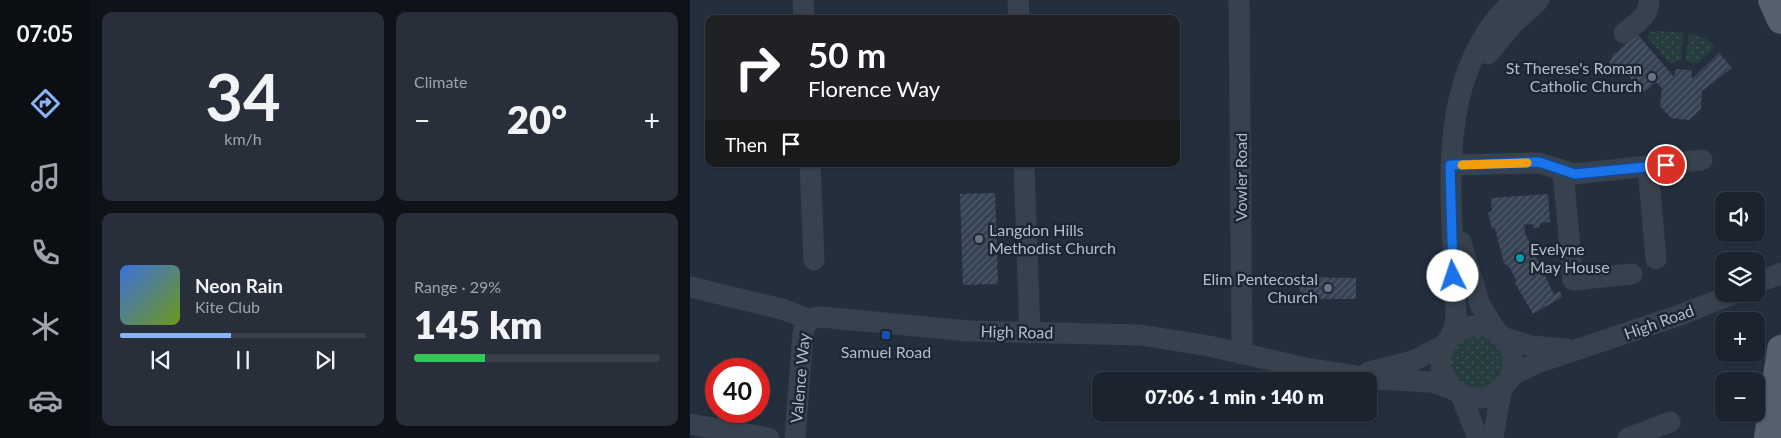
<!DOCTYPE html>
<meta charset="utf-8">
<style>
body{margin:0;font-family:Lato,sans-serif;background:#282f3a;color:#f1f3f6;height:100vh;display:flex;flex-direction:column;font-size:19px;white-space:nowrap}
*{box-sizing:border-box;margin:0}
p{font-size:16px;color:#a0a4aa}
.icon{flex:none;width:28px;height:28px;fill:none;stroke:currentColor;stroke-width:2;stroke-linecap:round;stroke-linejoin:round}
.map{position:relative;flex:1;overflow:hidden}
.panel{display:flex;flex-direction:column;gap:12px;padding:12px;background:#0f1319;width:600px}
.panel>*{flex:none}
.top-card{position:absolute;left:15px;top:15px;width:475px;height:152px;border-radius:10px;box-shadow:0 1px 4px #0004,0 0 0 1px #39404a;background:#202124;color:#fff;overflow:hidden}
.tools{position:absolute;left:1025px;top:192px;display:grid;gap:10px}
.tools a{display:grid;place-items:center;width:50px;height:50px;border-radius:10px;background:#1b232e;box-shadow:0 1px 4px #0004,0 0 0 1px #39404a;font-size:25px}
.speed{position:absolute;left:15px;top:358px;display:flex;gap:10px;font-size:25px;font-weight:700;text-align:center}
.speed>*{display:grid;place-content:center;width:65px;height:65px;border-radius:50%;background:#1b232e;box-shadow:0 1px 4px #0004,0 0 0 1px #39404a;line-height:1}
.speed .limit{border:8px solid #d22;background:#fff;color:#111}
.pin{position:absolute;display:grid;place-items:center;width:42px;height:42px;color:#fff;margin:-21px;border:2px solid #fff;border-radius:50%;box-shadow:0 1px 5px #0007}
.me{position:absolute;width:55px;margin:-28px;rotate:356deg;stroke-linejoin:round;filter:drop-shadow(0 0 4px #0008)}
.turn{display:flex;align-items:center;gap:18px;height:105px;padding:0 20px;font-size:22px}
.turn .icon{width:65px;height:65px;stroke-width:2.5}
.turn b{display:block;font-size:35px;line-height:42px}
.then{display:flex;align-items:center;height:48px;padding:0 20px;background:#0003;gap:10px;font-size:19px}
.big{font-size:38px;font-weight:800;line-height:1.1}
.panel .card{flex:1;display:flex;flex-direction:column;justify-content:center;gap:8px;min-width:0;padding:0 18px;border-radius:10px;background:#282f3a}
.panel .dial{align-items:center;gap:0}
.dial b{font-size:65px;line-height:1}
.song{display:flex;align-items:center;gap:15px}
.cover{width:60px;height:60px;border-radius:8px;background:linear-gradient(135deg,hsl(220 70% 55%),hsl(80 70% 35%))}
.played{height:5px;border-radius:2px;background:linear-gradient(90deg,#8ab4f8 45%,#39404a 45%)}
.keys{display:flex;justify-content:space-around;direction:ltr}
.heat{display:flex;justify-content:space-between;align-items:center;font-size:28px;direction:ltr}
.charge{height:8px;border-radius:4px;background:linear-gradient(90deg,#34c759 29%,#39404a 0)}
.panel .tiles{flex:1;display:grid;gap:12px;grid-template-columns:repeat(2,1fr)}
.trip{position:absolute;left:402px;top:372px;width:285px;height:50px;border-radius:10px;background:#1b232e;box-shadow:0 1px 4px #0004,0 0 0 1px #39404a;font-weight:800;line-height:50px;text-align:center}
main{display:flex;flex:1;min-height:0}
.tabs{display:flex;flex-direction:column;width:90px;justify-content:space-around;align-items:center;background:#0b0e12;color:#a0a4aa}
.tabs .icon{width:35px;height:35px}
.tabs .current{color:#8ab4f8}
.tabs b{font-size:22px;color:#f1f3f6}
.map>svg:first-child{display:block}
.grass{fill:url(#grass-dots)}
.building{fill:url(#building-hatch)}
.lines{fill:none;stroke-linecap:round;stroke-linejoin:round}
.minor{stroke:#38414e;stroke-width:21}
.major{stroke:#56606e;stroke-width:28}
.route-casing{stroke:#114b97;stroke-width:12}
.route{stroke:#1a73e8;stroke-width:9}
.slow{stroke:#f59e0b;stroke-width:9}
.worship-dot{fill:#6b7280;stroke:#1d2633;stroke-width:2}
.culture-dot{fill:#0f9aa8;stroke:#1d2633;stroke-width:2}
.transit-dot{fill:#1a4fb4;stroke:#1d2633;stroke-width:2}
.labels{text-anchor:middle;stroke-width:5;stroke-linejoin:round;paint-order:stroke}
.poi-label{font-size:16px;fill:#b4bcc9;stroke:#1d2633;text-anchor:end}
.street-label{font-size:16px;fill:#b4bcc9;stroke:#1d2633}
</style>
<main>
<nav class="tabs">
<b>07:05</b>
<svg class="icon current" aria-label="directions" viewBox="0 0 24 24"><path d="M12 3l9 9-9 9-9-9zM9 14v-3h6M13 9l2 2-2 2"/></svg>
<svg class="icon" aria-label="music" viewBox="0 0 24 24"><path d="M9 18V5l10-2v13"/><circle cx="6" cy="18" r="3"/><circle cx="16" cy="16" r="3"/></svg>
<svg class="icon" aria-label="phone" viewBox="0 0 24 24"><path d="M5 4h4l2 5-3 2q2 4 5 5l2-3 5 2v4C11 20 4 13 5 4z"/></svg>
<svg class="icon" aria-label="climate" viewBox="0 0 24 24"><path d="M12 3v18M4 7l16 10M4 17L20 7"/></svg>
<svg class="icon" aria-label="car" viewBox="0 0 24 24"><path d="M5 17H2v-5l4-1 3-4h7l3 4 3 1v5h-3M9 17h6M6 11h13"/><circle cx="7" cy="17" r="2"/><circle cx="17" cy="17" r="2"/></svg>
</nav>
<section class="panel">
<div class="tiles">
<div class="card dial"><b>34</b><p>km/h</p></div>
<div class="card"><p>Climate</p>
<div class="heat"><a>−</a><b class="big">20°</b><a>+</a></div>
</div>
<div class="card">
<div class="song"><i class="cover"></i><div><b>Neon Rain</b><p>Kite Club</p></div></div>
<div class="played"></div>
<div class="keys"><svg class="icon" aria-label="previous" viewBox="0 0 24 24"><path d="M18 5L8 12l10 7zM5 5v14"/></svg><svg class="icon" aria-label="pause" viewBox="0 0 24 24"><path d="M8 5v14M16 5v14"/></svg><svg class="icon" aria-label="next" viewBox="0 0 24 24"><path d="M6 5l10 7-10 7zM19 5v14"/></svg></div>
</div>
<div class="card"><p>Range · 29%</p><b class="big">145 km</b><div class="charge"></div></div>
</div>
</section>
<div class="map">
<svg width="1091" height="438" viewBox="0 0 1091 438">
<defs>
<pattern id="grass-dots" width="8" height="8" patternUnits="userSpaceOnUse" patternTransform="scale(1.25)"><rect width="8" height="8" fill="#263c3f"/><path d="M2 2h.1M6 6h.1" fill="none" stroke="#435659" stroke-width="1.8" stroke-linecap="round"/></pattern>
<pattern id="building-hatch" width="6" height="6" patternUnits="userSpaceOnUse" patternTransform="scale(1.25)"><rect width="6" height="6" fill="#364354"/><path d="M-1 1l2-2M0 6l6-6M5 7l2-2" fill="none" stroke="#515c6b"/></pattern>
</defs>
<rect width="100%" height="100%" fill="#242f3e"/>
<g class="grass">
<path d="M969 31 993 33 991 60 980 63 958 38 959 32Z"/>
<path d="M999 33 1015 38 1026 46 1007 64 996 60Z"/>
<circle cx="787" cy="362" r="26"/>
</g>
<g class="building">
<path d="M947 34 984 77 986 69 1001 70 1002 79 1029 53 1042 68 1012 91 1011 109 999 120 981 118 970 106 972 88 966 82 953 93 931 67 927 71 919 62 922 59 921 57Z"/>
<path d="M305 193 308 284 273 285 270 194Z"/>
<path d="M858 194 860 222 850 223V227L844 228 843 224 834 225 835 233 842 248 846 244 849 251 845 254 864 295 870 291 872 297 843 314 825 283 827 282 820 268 814 263 805 228H802L798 213 802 211 801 198Z"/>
<path d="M610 277 666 278V299H610Z"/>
</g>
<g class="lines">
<g class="minor">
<path d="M113 0 114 19"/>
<path d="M328 0 329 19"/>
<path d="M549 0 552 354"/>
<path d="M934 33C946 23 959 17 959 0"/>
<path d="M798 54 822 25 849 0"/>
<path d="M120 164 124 260"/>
<path d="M334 164 340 333"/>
<path d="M761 165 849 163 885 174 1012 160"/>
<path d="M958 167 966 259"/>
<path d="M873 171 883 280 942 274"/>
<path d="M771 242 790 305 807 332"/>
<path d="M1066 284 1091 273"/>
<path d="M0 287 92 309 118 319 131 317 279 331 450 335 519 346 616 368 686 379 742 382 764 390"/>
<circle cx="787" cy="362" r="36"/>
<path d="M812 337 841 346 876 349"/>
<path d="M759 339 764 328 766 316C765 212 737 81 824 0"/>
<path d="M679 372 723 361 756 344"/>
<path d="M816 383 826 373 847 363 993 314 1043 294"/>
<path d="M770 393 788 438"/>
<path d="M0 424 79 438"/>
<path d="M105 438 113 333 118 319"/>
<path d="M803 438 812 387"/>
<path d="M938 438 980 422"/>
</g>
<g class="major">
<path d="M1082 0 1091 20"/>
<path d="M1078 438 1091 349"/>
</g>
</g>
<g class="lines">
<defs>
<path id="route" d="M763 276 760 165 849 162 885 174 976 165"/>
</defs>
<use href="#route" class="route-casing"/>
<use href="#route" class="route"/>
<path class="slow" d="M772 165 837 163"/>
</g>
<g class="worship-dot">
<circle cx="962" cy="77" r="5"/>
<circle cx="289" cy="239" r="5"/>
<circle cx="638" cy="288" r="5"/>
</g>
<circle class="culture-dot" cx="830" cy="258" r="5"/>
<rect class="transit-dot" x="191" y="330" width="10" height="10" rx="2.5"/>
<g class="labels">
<g class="poi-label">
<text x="952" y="74">St Therese's Roman<tspan x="952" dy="18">Catholic Church</tspan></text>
<text x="299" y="236" text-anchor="start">Langdon Hills<tspan x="299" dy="18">Methodist Church</tspan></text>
<text x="840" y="255" text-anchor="start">Evelyne<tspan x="840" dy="18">May House</tspan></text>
<text x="628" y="285">Elim Pentecostal<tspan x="628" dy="18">Church</tspan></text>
<text x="196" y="358" text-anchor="middle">Samuel Road</text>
</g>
<g class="street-label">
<text transform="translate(551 177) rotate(-90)" y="6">Vowler Road</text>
<text transform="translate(969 322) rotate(-20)" y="6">High Road</text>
<text transform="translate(327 332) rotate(1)" y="6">High Road</text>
<text transform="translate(110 378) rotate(-85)" y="6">Valence Way</text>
</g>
</g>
</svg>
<div class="tools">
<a><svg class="icon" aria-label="sound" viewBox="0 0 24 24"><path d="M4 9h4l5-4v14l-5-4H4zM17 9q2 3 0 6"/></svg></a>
<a><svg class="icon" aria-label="layers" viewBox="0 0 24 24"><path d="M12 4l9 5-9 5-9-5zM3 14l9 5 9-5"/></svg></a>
<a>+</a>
<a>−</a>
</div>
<div class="speed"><div class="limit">40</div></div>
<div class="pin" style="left:976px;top:165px;background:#d93025"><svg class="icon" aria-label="arrive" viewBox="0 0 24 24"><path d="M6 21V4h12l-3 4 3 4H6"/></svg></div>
<svg class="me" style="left:763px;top:276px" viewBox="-20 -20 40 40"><circle r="19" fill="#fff"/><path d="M0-13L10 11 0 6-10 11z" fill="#1a73e8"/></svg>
<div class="trip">07:06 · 1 min · 140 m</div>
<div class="top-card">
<div class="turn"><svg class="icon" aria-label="right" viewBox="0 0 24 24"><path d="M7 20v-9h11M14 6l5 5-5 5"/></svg><div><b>50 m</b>Florence Way</div></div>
<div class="then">Then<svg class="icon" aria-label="arrive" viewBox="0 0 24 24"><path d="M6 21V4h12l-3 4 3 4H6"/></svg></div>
</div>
</div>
</main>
